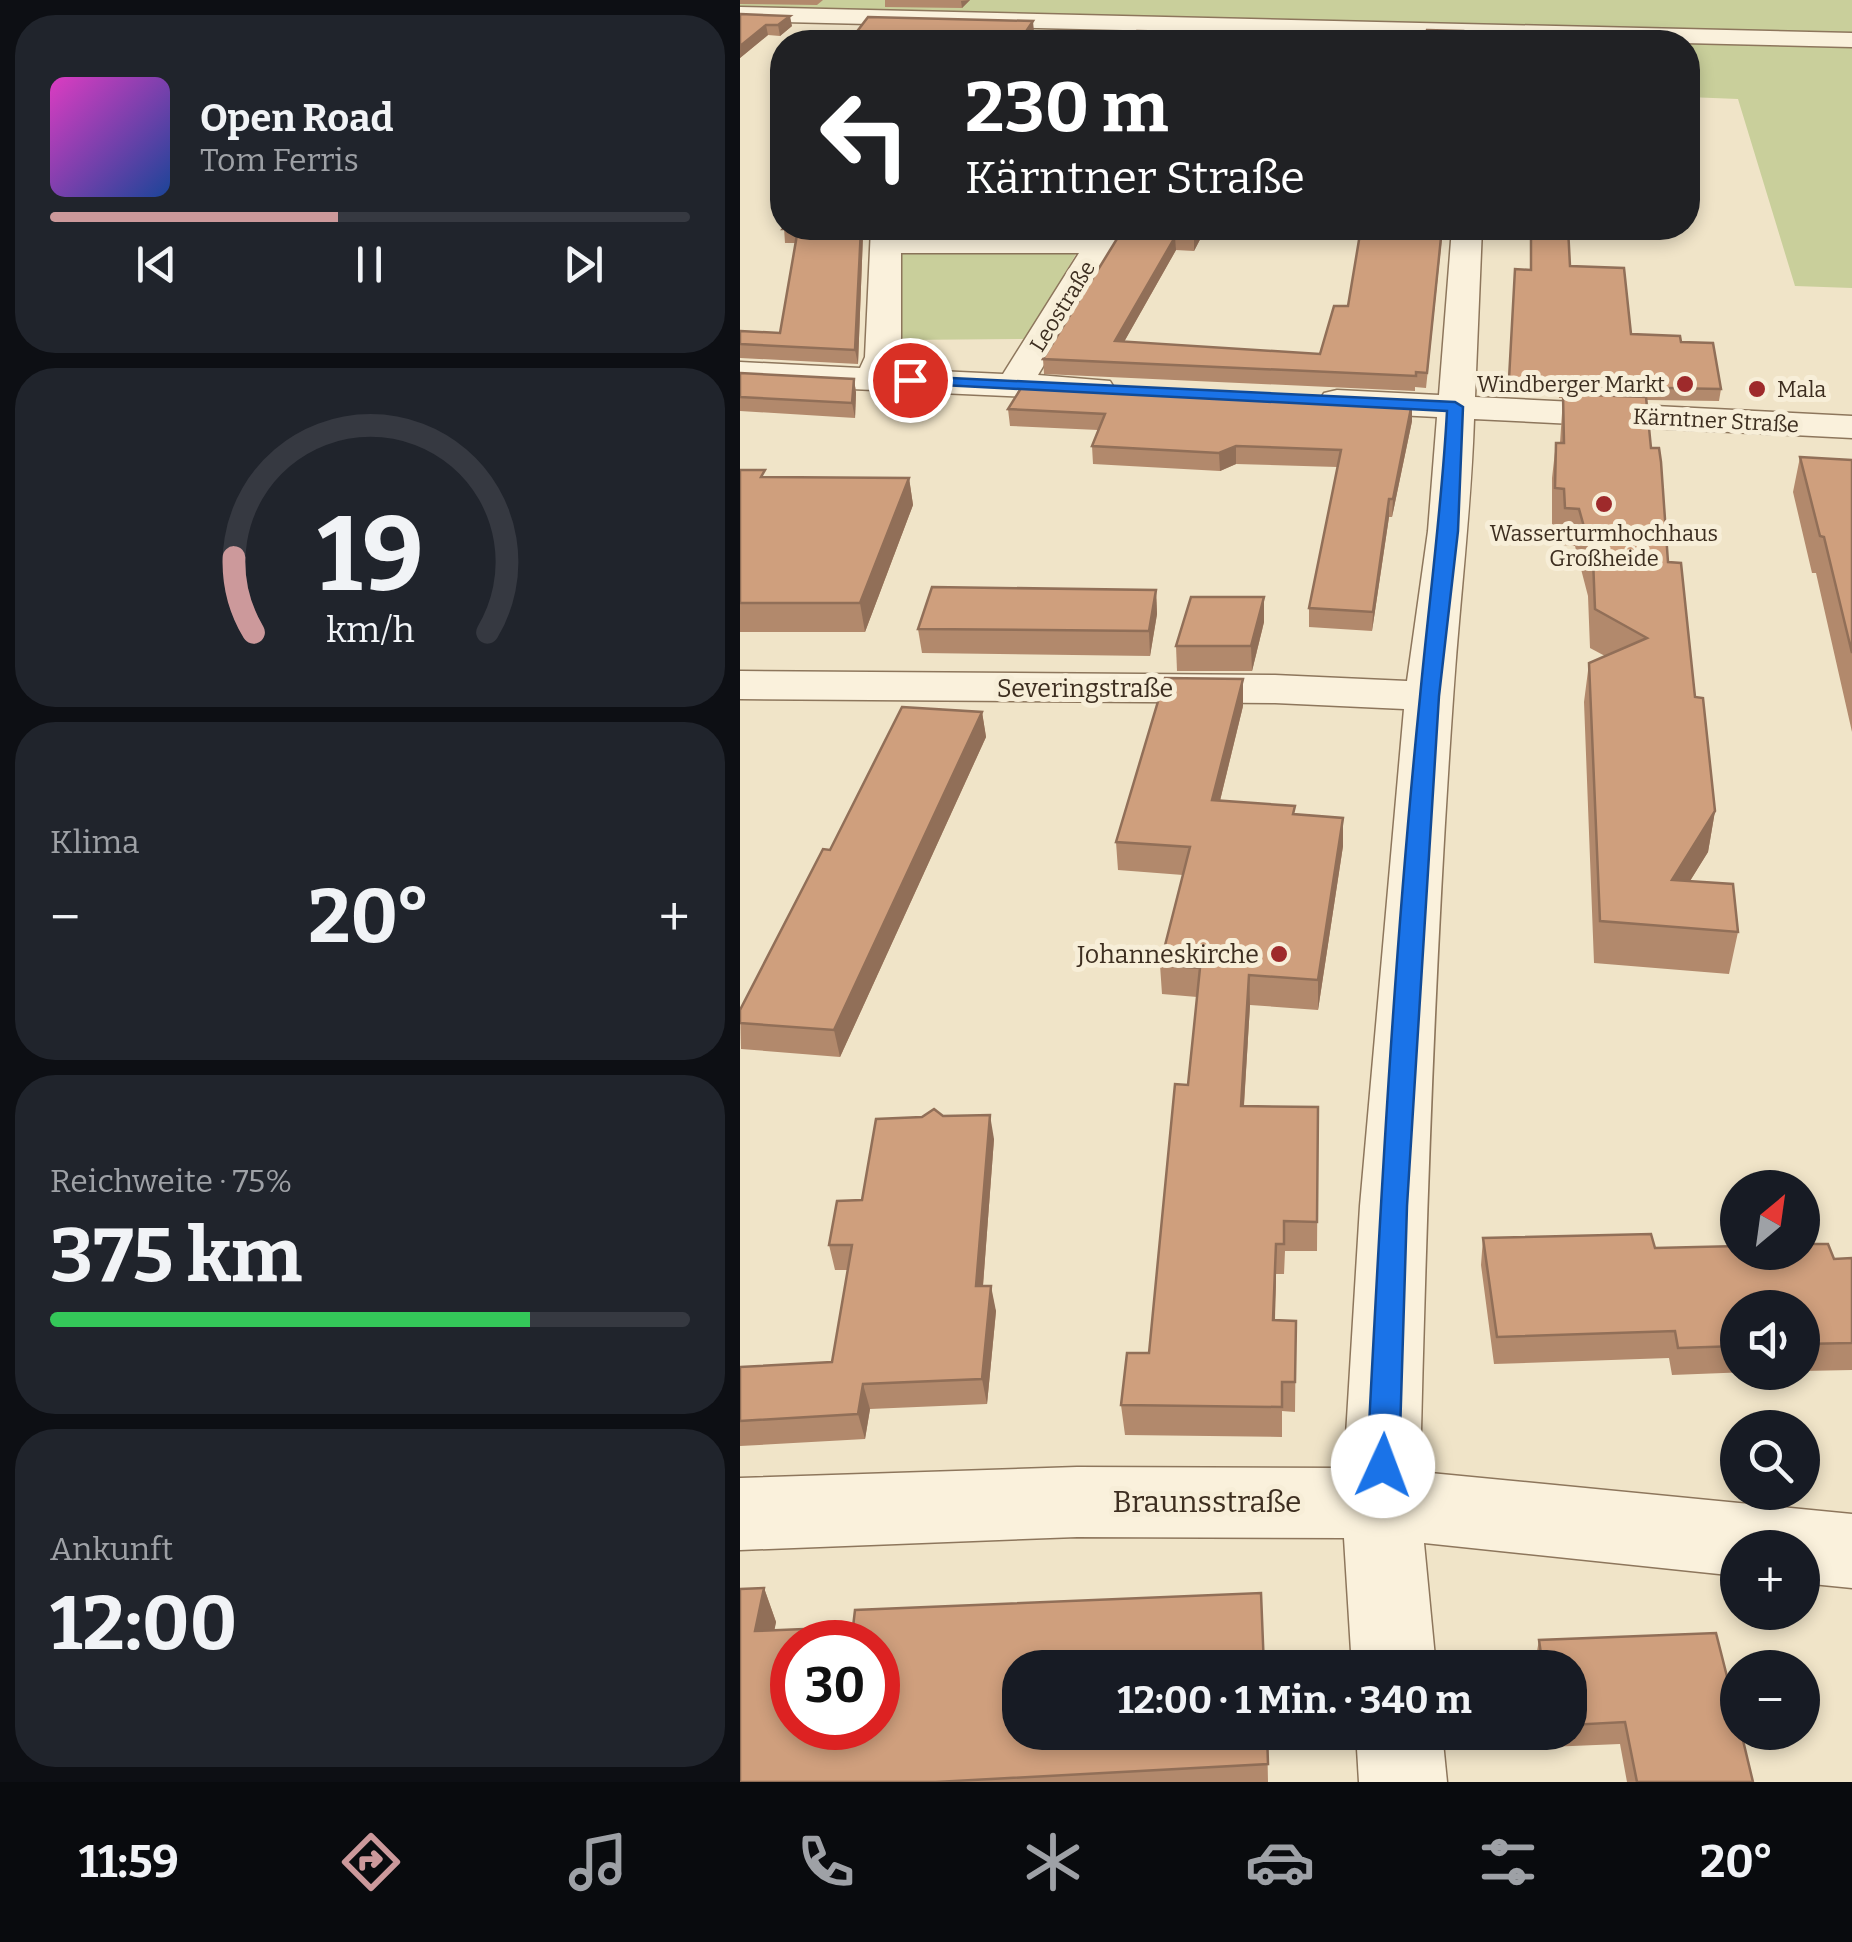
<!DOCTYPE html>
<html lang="de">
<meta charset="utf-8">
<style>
body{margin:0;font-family:Bitter,serif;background:#20242c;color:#f1f3f6;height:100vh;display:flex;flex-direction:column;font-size:38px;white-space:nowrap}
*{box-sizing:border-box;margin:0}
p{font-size:32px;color:#9ea1a6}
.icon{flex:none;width:55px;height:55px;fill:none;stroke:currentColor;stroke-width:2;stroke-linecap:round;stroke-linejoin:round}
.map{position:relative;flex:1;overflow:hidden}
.panel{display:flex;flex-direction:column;gap:15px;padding:15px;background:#0d0f14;width:740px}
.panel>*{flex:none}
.guide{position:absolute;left:30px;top:30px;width:930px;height:210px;border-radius:40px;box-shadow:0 5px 15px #0003;background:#202124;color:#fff;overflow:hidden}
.needle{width:65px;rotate:29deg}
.tools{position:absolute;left:980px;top:1170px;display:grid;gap:20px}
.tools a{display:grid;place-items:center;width:100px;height:100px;border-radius:50%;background:#171b24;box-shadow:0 5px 15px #0003;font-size:50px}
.speed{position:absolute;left:30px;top:1620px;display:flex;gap:20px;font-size:50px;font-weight:700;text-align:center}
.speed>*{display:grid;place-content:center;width:130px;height:130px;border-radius:50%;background:#171b24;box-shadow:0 5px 15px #0003;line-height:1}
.speed .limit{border:15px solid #d22;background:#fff;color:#111}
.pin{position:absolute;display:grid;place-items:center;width:85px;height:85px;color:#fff;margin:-42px;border:5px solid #fff;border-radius:50%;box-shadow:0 2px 10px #0007}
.me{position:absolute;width:110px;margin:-55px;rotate:2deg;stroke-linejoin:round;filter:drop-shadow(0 0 8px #0008)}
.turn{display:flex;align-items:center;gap:35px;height:210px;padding:0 30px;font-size:45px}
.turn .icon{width:130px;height:130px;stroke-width:2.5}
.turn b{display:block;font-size:70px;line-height:85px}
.big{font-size:75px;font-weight:700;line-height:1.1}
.panel .widget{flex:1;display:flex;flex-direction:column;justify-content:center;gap:15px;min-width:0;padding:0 35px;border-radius:40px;background:#20242c}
.panel .dial{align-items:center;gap:0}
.dial svg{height:260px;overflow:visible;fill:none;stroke:#363941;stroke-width:7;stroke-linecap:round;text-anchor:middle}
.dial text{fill:#f1f3f6;stroke:none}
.song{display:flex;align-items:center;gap:30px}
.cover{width:120px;height:120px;border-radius:15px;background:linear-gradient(135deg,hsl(310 70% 55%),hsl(220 70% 35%))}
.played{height:10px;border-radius:5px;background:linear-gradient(90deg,#cc999b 45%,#363941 45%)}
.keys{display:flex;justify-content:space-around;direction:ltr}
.heat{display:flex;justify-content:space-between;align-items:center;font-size:55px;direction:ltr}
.charge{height:15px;border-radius:8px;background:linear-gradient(90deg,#34c759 75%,#363941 0)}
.trip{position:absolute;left:262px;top:1650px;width:585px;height:100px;border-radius:40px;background:#171b24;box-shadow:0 5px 15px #0003;font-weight:700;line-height:100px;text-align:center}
.tab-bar{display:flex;height:160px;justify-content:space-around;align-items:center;background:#090b0e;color:#9ea1a6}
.tab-bar .icon{width:70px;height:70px}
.tab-bar .current{color:#cc999b}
.tab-bar b{font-size:45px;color:#f1f3f6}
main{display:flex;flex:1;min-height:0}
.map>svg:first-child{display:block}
.green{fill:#c9cf9b}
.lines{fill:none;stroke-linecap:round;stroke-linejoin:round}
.minor-casing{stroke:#8d765c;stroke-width:3}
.minor{fill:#faf1dc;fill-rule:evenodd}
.wall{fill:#b2896c}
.shaded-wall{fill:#916f58}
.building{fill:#cf9f7d;stroke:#916f58;stroke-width:2.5;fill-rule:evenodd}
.route{fill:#1a73e8;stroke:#114b97;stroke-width:2.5}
.poi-dot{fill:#9e2a2b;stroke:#f7eed8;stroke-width:4}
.labels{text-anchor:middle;stroke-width:10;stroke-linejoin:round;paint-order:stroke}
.far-street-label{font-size:22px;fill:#3d2e20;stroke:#f7eed8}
.far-poi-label{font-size:22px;fill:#3d2e20;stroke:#f7eed8;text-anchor:end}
.street-label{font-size:25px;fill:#3d2e20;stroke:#f7eed8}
.poi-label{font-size:25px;fill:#3d2e20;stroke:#f7eed8;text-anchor:end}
.near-street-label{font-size:30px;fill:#3d2e20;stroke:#f7eed8}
</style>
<main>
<section class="panel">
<div class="widget">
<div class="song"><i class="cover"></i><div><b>Open Road</b><p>Tom Ferris</p></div></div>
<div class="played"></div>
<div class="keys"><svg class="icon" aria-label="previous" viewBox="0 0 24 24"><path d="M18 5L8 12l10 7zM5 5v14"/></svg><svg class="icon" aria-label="pause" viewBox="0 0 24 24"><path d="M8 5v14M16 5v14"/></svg><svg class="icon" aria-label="next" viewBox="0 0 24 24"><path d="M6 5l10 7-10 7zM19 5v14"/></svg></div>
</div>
<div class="widget dial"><svg viewBox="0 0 100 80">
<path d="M14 69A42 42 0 1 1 86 69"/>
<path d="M14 69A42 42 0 0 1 8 46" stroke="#cc999b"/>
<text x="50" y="56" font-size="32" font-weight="700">19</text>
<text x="50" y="72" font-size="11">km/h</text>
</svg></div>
<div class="widget"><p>Klima</p>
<div class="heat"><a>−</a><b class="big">20°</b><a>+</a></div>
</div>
<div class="widget"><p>Reichweite · 75%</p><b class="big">375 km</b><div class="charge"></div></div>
<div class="widget"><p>Ankunft</p><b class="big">12:00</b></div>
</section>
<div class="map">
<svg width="1112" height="1782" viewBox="0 0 1112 1782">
<rect width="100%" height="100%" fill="#f0e4c8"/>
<g class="green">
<path d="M0 0H1112V288L1055 286 998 99 948 97V42H758L759 29 0 11Z"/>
<path d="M160 250 337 252 288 339 160 340Z"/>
</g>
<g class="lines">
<defs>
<g id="minor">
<path d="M0 7 1112 33V47L0 21Z"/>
<path d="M131 228H161V235H351L355 228H385L298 375 370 381 375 389 370 397 357 400 0 384V362L120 368 125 357ZM161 253H339L263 374 155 369 161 357Z"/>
<path d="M712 228H742L735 397 1112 416V438L734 419C731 513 719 605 713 699 695 956 686 1214 680 1472L1112 1514V1588L1062 1583V1548H998V1576L684 1543 696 1668H612L604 1538 337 1537 0 1550V1478L337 1467 604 1468 620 1206 664 709 535 703 0 699V671L535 675 667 681 688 531 697 417 597 412 584 409 579 401 584 393 597 390 699 395Z"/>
<path d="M616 1732H702L707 1782H619Z"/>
</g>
</defs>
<use href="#minor" class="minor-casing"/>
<use href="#minor" class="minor"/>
</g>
<g class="wall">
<path d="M0 0H83L77 5 0 4Z"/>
<path d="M145 0H230L222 8 145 7Z"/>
<path d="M0 14 52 26 40 36 28 35 0 58Z"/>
<path d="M44 228H129L123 235 118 364 0 358V331L40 333 56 243H45Z"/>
<path d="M163 228H352L349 231H165Z"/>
<path d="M466 228 454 251 436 250 384 342 580 354 608 306 703 228 686 388 675 387V391L304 374 303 359 380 234Z"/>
<path d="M790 228H828L830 266 891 334 941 342 981 389 979 401 907 400 911 448 928 562 955 697 975 811 968 852 950 881 998 932 989 974 854 963 844 702 849 663 865 656 850 648 848 596 835 546 821 545 820 525H812V478L816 443H820L823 398H819V394L768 392 775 269 790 270Z"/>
<path d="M0 373 114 379 116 393 115 418 0 411Z"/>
<path d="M268 409 672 421 652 517H649L632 631 569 627V608L597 467 496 464 480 471 353 464 352 446 358 430 270 426Z"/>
<path d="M1060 457 1112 460V732L1076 573H1072L1053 492Z"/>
<path d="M0 470 26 477 169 478 173 505 125 632H0Z"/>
<path d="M416 590 417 614 410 656 182 653 178 629Z"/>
<path d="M524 597V622L512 671H437L436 646Z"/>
<path d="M503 706 480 801 555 815 603 846 578 1010 510 1005 504 1106 578 1107 577 1251H545L544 1274H536L535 1320 556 1321 555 1412 542 1411V1437L385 1435 381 1405 409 1353 448 1085 457 997 422 994 420 965 443 875 378 870 376 842Z"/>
<path d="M242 712 246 737 100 1057 1 1049 0 1010Z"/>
<path d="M203 1116 254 1139 243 1286 256 1311 247 1404 130 1409 125 1439 0 1446V1367L92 1362 108 1270H95L89 1245 122 1200Z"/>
<path d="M743 1238 1094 1259 1112 1258V1370L1062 1371V1308H998V1372H1009L932 1375 929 1358 754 1364 741 1265Z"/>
<path d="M24 1588 36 1622 34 1630 527 1732 528 1782H0Z"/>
<path d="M799 1640 1013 1782H887L880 1744 808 1747 806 1732H830V1668H796L795 1662Z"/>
</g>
<g class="shaded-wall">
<path d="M230 0 222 8 221 1Z"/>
<path d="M50 16 52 26 40 36 38 25Z"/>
<path d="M293 21 294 32 287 42H279Z"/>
<path d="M26 25 28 35 0 58V46Z"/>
<path d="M121 228H129L123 235 118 364 115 350Z"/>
<path d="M459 228H466L454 251V238Z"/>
<path d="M435 237 436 250 376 356 375 341Z"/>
<path d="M114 379 116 393 115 418 112 403Z"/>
<path d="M672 403V421L652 517 653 499Z"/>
<path d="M496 446V464L480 471 479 453Z"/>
<path d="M169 478 173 505 125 632 120 603Z"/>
<path d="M649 499V517L632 631 633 612Z"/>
<path d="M416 590 417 614 410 656 409 631Z"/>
<path d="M524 597V622L512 671 511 646Z"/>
<path d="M503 679V706L473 829 472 800Z"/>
<path d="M242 712 246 737 100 1057 94 1030Z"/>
<path d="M975 811 968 852 925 921 932 880Z"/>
<path d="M603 818V846L578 1010V980Z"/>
<path d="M509 975 510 1005 502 1135 501 1106Z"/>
<path d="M250 1115 254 1139 241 1311 236 1286Z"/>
<path d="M536 1244V1274L534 1350 533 1320Z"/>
<path d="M251 1286 256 1311 247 1404 242 1379Z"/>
<path d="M123 1384 130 1409 125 1439 118 1414Z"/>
<path d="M24 1588 36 1622 28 1664 15 1631Z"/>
</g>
<g class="building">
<path d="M0 14 50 16 38 25H26L0 46Z"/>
<path d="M128 17 293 21 279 42H109Z"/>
<path d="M687 30 723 31 721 42H685Z"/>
<path d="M397 31 532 34 529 42H391Z"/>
<path d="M781 35H784L788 42H782Z"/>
<path d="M44 228H121L115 350 0 344V331L40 333 58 229H43Z"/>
<path d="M382 228H459L454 238 435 237 375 341 580 354 594 306H608L621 228H702L687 373 676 372V376L303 359 380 234Z"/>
<path d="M791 228H828L830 266 884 268 891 334 940 336 941 342 973 343 981 389 821 386V382L769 379 775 269 791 270Z"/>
<path d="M0 373 114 379 112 403 0 397Z"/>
<path d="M283 385 672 403 653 499H649L633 612 569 608 601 450 496 446 479 453 352 446 365 414 268 409Z"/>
<path d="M823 394 906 397 911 448H919L921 462 928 562 941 563 955 697 963 698 975 811 932 880 993 884 998 932 860 921 849 663 907 638 855 609 853 559 839 509 825 508 824 489 815 488 816 443H824Z"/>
<path d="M1060 457 1112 460V653L1084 537 1080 536Z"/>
<path d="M0 470H25L21 477 169 478 120 603H0Z"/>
<path d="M192 587 416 590 409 631 178 629Z"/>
<path d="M451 597H524L511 646H436Z"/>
<path d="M425 678 503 679 472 800 555 806 553 814 603 818 578 980 509 975 501 1106 578 1107 577 1222 544 1221V1244H536L533 1320 556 1321 555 1382H542V1407L381 1405 387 1353H409L435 1084 448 1085 460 968 420 965 450 847 376 842Z"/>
<path d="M162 707 242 712 94 1030 0 1023V1010L83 849 90 850Z"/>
<path d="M194 1109 203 1116 250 1115 236 1286H251L242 1379 123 1384 118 1414 0 1421V1367L92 1362 112 1245H89L97 1201 122 1200 136 1119 182 1117Z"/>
<path d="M911 1234 915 1248 998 1246V1252H1062V1244H1088L1094 1259 1112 1258V1343L1062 1344V1308H998V1346L938 1348 935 1331 757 1337 743 1238Z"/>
<path d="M24 1588 15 1631 113 1627 115 1610 521 1593 524 1668H280V1732H527L528 1764 196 1782H0V1589ZM52 1642H138V1728H52Z"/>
<path d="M976 1633 998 1720V1732H1001L1013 1782H897L885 1722 830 1725V1668H803L799 1640Z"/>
</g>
<path class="route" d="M170 376 715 402 723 407 718 531 699 696 667 1206 659 1466 654 1475 643 1480 632 1475 627 1466C640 1209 654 952 680 697 689 601 702 507 707 411L164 383 162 380Z"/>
<g class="poi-dot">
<circle cx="945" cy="384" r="10"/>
<circle cx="1017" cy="389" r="10"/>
<circle cx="864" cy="504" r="10"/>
<circle cx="539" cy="954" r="10"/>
</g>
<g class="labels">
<g class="far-street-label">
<text transform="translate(322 306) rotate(-58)" y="8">Leostraße</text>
<text transform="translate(976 420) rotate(3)" y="8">Kärntner Straße</text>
</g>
<g class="far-poi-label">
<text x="925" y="392">Windberger Markt</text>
<text x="1037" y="397" text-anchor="start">Mala</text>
<text x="864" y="541" text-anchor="middle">Wasserturmhochhaus<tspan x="864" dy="25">Großheide</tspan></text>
</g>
<g class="street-label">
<text x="345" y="697">Severingstraße</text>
</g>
<g class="poi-label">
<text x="519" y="963">Johanneskirche</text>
</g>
<g class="near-street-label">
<text x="467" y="1512">Braunsstraße</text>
</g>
</g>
</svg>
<div class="tools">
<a><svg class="needle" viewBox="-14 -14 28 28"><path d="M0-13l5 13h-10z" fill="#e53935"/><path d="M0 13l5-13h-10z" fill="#9ea1a6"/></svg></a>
<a><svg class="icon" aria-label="sound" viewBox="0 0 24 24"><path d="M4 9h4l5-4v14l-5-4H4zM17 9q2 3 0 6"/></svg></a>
<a><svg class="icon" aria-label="search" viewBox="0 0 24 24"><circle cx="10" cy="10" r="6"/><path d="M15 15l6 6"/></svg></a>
<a>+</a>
<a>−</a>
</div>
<div class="speed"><div class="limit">30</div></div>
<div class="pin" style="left:170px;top:380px;background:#d93025"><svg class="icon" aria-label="arrive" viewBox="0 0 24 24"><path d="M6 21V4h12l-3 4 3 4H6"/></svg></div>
<svg class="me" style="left:643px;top:1466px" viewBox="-20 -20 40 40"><circle r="19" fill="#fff"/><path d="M0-13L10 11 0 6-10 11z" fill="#1a73e8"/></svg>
<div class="trip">12:00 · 1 Min. · 340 m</div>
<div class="guide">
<div class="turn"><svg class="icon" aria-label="left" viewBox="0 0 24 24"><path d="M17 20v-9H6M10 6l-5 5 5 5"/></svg><div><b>230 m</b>Kärntner Straße</div></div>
</div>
</div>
</main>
<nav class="tab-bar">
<b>11:59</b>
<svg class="icon current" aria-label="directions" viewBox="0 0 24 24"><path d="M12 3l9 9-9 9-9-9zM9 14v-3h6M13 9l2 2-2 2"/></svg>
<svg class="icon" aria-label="music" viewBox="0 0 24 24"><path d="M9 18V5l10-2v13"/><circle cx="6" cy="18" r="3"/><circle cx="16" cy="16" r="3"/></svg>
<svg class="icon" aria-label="phone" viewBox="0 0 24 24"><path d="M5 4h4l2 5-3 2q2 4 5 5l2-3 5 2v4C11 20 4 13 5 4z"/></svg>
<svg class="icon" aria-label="climate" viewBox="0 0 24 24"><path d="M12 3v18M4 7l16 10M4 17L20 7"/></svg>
<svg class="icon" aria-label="car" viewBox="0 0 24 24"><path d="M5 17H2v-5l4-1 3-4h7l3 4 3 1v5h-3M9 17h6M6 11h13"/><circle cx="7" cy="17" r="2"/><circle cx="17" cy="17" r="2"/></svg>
<svg class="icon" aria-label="filters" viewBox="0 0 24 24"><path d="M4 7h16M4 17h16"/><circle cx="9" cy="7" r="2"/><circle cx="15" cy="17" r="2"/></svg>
<b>20°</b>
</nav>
